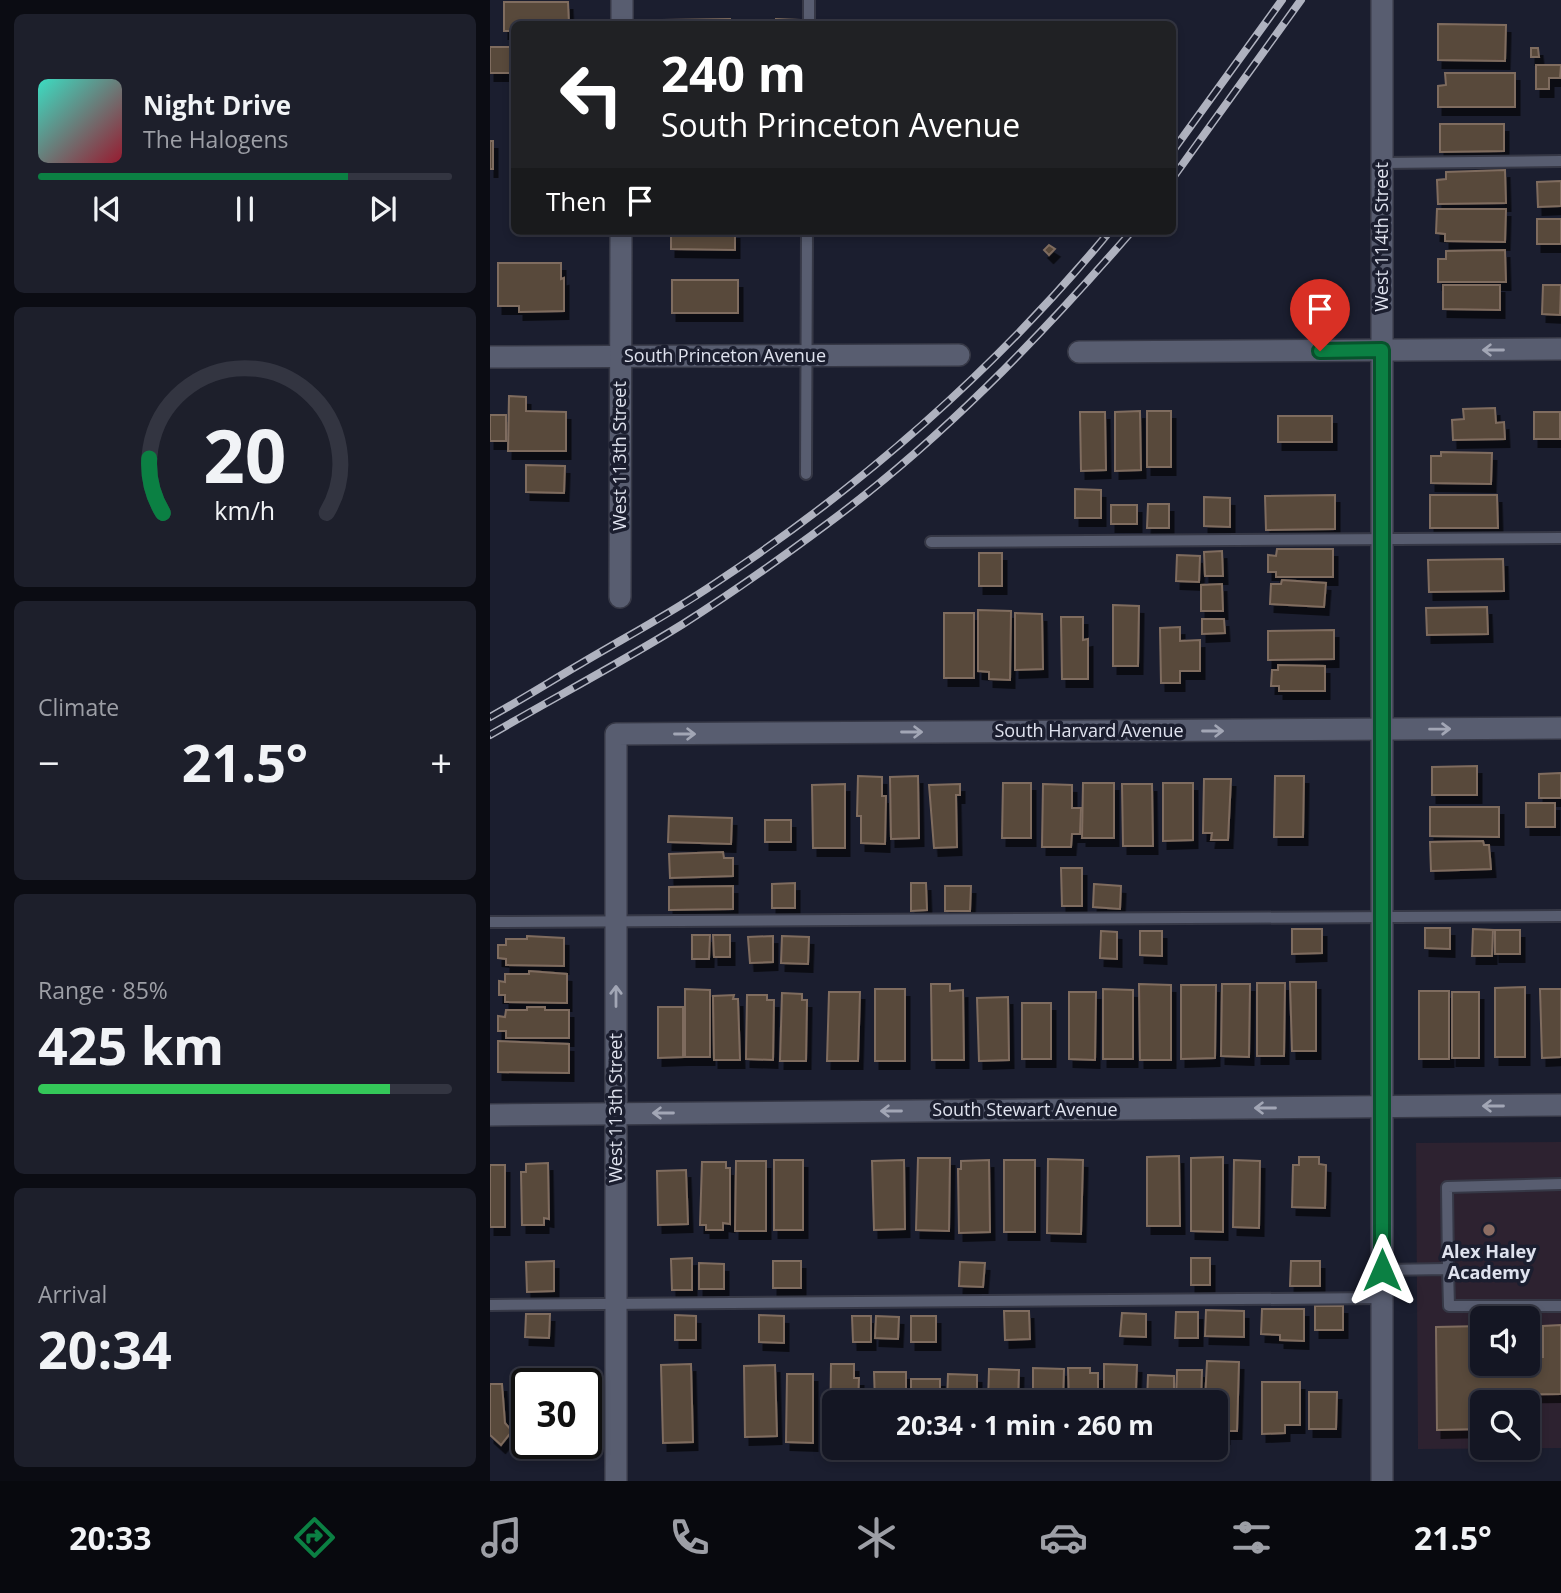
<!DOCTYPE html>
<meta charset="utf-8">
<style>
body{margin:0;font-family:"Open Sans",sans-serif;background:#1d1f2b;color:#f1f3f6;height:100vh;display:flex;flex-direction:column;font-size:26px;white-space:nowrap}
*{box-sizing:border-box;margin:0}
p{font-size:23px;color:#9d9fa6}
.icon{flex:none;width:38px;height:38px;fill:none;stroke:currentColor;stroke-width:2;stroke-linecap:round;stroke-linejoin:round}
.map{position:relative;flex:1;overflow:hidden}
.drawer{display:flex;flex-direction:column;gap:14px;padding:14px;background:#0b0c13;width:490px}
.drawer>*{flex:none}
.top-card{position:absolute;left:21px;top:21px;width:665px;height:214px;border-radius:10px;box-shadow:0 4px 10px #0003,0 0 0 2px #333541;background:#202124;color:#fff;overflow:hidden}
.fabs{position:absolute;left:980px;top:1306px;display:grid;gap:14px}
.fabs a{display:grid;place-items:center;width:70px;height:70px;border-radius:10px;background:#141623;box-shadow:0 4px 10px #0003,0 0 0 2px #333541;font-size:35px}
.speed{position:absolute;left:21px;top:1368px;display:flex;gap:14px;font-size:35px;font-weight:700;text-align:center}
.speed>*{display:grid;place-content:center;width:91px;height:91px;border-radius:50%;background:#141623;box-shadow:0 4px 10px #0003,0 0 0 2px #333541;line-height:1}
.speed .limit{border:4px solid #111;border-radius:10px;background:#fff;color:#111}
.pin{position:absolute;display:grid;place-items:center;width:60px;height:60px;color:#fff;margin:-72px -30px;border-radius:50% 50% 50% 0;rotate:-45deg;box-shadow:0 0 7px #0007}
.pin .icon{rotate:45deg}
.me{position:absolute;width:77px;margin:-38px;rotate:0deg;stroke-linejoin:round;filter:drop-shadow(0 0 5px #0008)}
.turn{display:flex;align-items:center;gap:24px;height:147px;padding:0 35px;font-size:32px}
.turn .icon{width:91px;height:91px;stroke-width:2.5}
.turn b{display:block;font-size:49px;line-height:60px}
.then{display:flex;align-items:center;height:66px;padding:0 35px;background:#0003;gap:14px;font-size:26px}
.big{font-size:52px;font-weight:700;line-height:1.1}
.drawer .tile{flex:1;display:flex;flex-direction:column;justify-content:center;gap:10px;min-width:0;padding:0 24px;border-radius:10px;background:#1d1f2b}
.drawer .dial{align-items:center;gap:0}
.dial svg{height:182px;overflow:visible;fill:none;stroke:#333541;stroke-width:7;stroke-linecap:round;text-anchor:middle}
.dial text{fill:#f1f3f6;stroke:none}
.song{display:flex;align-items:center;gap:21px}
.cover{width:84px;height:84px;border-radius:10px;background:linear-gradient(135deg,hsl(170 70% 55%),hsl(350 70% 35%))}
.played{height:7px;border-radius:4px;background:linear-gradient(90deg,#0b8043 75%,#333541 75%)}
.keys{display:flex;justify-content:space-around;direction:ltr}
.heat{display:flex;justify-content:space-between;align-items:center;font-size:38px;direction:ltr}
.charge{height:10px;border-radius:5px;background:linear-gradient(90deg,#34c759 85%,#333541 0)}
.trip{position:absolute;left:332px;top:1390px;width:406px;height:70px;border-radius:10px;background:#141623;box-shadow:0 4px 10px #0003,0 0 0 2px #333541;font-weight:700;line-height:70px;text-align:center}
.dock{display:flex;height:112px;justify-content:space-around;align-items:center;background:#08090e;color:#9d9fa6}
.dock .icon{width:49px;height:49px}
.dock .active{color:#0b8043}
.dock b{font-size:32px;color:#f1f3f6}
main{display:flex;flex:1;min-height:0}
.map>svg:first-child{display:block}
.education{fill:#2d2230;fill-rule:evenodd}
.building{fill:#59483b;stroke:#7f6c5e;stroke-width:2;filter:url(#shadow)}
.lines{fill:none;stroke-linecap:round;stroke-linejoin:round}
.lane-casing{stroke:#363846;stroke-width:14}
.street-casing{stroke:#363846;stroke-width:24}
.lane{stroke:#585d70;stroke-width:10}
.street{stroke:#585d70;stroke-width:21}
.rail-casing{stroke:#afb2bf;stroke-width:8}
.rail{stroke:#1b1e2f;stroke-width:5;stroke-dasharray:16;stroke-linecap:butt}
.oneway{stroke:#a2a6b5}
.route-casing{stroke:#07532c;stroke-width:18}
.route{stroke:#0b8043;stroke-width:12}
.education-dot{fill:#8d6e63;stroke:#1b1e2f;stroke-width:2.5}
.labels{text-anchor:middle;stroke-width:7;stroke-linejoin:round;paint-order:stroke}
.street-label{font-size:18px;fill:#dfe2ee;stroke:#1b1e2f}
.poi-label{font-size:18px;font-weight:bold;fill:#dfe2ee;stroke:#1b1e2f}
</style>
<main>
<section class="drawer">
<div class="tile">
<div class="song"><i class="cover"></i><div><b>Night Drive</b><p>The Halogens</p></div></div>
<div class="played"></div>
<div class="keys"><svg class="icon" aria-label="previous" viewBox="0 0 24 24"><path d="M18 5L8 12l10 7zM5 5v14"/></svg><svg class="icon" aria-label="pause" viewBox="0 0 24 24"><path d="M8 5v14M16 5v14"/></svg><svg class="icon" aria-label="next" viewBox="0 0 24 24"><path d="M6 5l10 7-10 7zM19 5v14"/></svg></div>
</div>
<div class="tile dial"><svg viewBox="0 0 100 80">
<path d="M14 69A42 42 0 1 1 86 69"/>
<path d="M14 69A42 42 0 0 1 8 45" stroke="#0b8043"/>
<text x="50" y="56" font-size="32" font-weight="700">20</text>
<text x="50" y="72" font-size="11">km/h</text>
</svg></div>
<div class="tile"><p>Climate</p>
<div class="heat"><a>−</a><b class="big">21.5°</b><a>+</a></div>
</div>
<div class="tile"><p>Range · 85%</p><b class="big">425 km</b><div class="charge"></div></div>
<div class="tile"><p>Arrival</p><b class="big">20:34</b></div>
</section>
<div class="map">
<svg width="1071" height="1481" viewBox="0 0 1071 1481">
<defs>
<filter id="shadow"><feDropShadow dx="4.5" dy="8" stdDeviation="0" flood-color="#0009"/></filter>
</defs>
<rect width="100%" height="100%" fill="#1b1e2f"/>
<path class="education" d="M1071 1142V1448L928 1449 926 1143ZM992 1318H1038V1363H992ZM992 1402H1038V1447H992Z"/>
<g class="building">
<path d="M14 2H78L79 24H24V31H14Z"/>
<path d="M240 19V24H173V20Z"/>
<path d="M286 19 310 20V24H286Z"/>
<path d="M948 24 1016 25 1015 61 948 60Z"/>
<rect x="0" y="47" width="24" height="26"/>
<path d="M1041 48H1048L1049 57H1041Z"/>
<path d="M1046 65H1071L1070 78H1059V89H1046Z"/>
<path d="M955 73H1025V107H948V86L956 85Z"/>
<path d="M950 124H1014V151L950 152Z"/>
<rect x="0" y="141" width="3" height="28"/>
<path d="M1015 170 1016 203 948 204 947 180 956 179V172Z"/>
<path d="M23 176H24V205H22Z"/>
<path d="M1071 181V206L1048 207 1047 182Z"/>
<path d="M947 209H1016L1015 242 955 241V234L946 233Z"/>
<rect x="1047" y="219" width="24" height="25"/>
<path d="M181 231H245V250L181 249Z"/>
<path d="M559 245 565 249 559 255 554 250Z"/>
<path d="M1015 250 1016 282H948V259H956V251Z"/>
<path d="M8 263H71V279L74 278V311L29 312V306H8Z"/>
<rect x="182" y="280" width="66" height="33"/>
<path d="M953 285H1010V310L953 309Z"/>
<path d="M1053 285H1071L1070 315 1052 314Z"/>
<path d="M19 396 36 397V411L76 412V451H18Z"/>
<path d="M1005 408 1006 423 1014 422 1015 439 963 440 962 420 974 419 973 409Z"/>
<path d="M650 411 651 470 625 471V412Z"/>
<rect x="657" y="411" width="24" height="56"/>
<path d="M590 412H615L616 470 591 471Z"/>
<rect x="1044" y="412" width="26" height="27"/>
<rect x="0" y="415" width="16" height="26"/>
<rect x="788" y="416" width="54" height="26"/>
<path d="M951 452 1002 453 1001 484 941 483V456H951Z"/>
<path d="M36 465 75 466 74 493 36 492Z"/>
<path d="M585 489 611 490V518H585Z"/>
<path d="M845 495V529L776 530 775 496Z"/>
<path d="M940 495H1007L1008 528H940Z"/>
<path d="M714 497 740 498V527L714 526Z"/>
<path d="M658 504H679V528H657Z"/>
<rect x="621" y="505" width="26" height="19"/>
<path d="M787 549H843V577H786V572H778V555L786 556Z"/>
<path d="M732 551 733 576H715L714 552Z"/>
<rect x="489" y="553" width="23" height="33"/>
<path d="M687 555 710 556 709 582 686 581Z"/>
<path d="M1013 559 1014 591 939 592 938 560Z"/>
<path d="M792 580 836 583 834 607 780 604 781 584H791Z"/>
<path d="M732 584 733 611H711V585Z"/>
<path d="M623 605 649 606 648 666H623Z"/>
<path d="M997 607 998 634 937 635 936 608Z"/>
<path d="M488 610 521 611 520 680 499 679V672L488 671Z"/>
<rect x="454" y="613" width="30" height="65"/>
<path d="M525 613 552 614 553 669 525 670Z"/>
<path d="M571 617H593V640L598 639V679H572Z"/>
<path d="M712 619H734L735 633 712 634Z"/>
<path d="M690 627V641L710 640V671H690V683H671L670 628Z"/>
<path d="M844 630V659L778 660V631Z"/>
<path d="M788 665 835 666V691H789V686H781L782 670H788Z"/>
<path d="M987 766V795H942V767Z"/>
<path d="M1071 773V798H1049V774Z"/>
<path d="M368 776 392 777V796H396L395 844 371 843V816H367Z"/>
<path d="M428 776 429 838 401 839 400 777Z"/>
<path d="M785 776H814L813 837H784Z"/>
<path d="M714 779H741L738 840H721L722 833H713Z"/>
<path d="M513 783H541V838H512Z"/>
<path d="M593 783H624V838H592Z"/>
<path d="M673 783H703V840L673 841Z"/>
<path d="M355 784V848H323L322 785Z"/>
<path d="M470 784V795H466L467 847 444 848 439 785Z"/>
<path d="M553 784 582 785V808H591L590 834H582L581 847H552Z"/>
<path d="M632 784H662L663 846H633Z"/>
<rect x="1036" y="803" width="29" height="24"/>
<path d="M940 807H1009V837L940 836Z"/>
<path d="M179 816 242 818 241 844 178 842Z"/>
<rect x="275" y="820" width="26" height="22"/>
<path d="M993 841 994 845H999L1001 869 941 871 940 842Z"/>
<path d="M233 852 234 858H243V876L180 878 179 854Z"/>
<path d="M571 868H592V906H572Z"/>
<path d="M305 883V908H282V884Z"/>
<path d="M421 883H436L437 910 421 911Z"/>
<path d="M604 884 631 886 630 909 603 907Z"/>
<path d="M243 886V909L179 910V887Z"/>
<path d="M455 886H481L480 911H455Z"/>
<path d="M935 928H960V949L935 948Z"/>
<path d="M802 929H832V953L802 954Z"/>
<path d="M983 929 1003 930 1002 956H982Z"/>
<rect x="1005" y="930" width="25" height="24"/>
<path d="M611 931 627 932V959L610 958Z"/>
<path d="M650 931H672V956L650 955Z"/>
<path d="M202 935H220L219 959H202Z"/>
<path d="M223 935H240V957H224Z"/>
<path d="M37 936 74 938V966L16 965V959L8 958V945H16V939H37Z"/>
<path d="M283 936V962L260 963 258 937Z"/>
<path d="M292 936 319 937 318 964 291 963Z"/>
<path d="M39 971 77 974V1003L15 1002V995H9V981L15 982V974H39Z"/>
<path d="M800 982H826V1051H802Z"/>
<path d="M767 983H795L794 1056H767Z"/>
<path d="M441 984H460V991L473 990 474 1060H442Z"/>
<path d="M649 984 681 985V1060H650Z"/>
<path d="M732 984H760L759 1057 731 1056Z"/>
<path d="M691 985H726L725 1058 691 1059Z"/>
<path d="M1035 987V1057H1005V988Z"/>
<path d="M195 989 220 990V1057H195Z"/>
<rect x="385" y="989" width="30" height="72"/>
<path d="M613 989 643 990V1059H613Z"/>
<path d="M1050 989H1071V1057L1052 1058Z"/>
<rect x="929" y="991" width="30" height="68"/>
<path d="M339 992H370L368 1061H337Z"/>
<path d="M579 992H606L605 1060 579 1059Z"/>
<rect x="962" y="992" width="27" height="66"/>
<path d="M292 993 312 994V1000H317L316 1061H290Z"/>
<path d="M244 995 243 999H248L250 1060H224L223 996Z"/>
<path d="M257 995H277V1000H284L283 1060 256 1059Z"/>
<path d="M518 997 519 1060 489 1061 487 998Z"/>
<rect x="532" y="1003" width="29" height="56"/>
<path d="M37 1007H55V1010H79V1038H16V1031H8V1016L15 1017 16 1010H37Z"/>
<path d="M168 1007H193V1057L168 1058Z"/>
<path d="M8 1041 79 1044V1073L8 1072Z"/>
<path d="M689 1156 690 1226H657V1157Z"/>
<path d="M733 1157V1232L701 1231V1158Z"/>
<path d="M809 1157H829V1164L836 1165 835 1208 802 1207 803 1165H809Z"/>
<path d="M428 1158H460L459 1231 426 1230Z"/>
<path d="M558 1159 593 1160 591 1234 557 1233Z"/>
<rect x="284" y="1160" width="29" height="70"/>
<path d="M414 1160 415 1229 384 1230 382 1161Z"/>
<path d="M499 1160 500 1232 469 1233 468 1169H471V1161Z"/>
<rect x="514" y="1160" width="31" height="72"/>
<path d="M744 1160 770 1161 769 1228 743 1227Z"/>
<path d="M246 1161H276V1231H245Z"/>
<path d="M212 1162H236V1168H240V1224L233 1223V1230H216V1225H210Z"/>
<path d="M58 1163 59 1219 54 1218V1225H32L31 1172H36V1164Z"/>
<rect x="0" y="1165" width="15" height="62"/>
<path d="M196 1170 198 1224 168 1225 167 1171Z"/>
<path d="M202 1258V1290H182L181 1259Z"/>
<rect x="701" y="1258" width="19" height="27"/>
<path d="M64 1261V1291L37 1292 36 1262Z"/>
<rect x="283" y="1261" width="28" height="27"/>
<path d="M801 1261H830V1286H800Z"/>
<path d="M470 1262 495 1263 493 1287 469 1286Z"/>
<path d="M209 1263 234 1264V1289H209Z"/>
<rect x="825" y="1306" width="28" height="24"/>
<path d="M772 1309H814V1341L790 1340V1335L771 1334Z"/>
<path d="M716 1310 754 1311V1337L715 1336Z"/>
<path d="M514 1311H539L540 1339 515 1340Z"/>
<path d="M686 1312H708V1338H685Z"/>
<path d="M632 1313 656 1314V1337L630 1336Z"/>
<path d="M36 1314H60L59 1338 35 1337Z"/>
<path d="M185 1315 206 1316V1340H185Z"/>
<path d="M269 1315 294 1316V1343L269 1342Z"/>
<path d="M362 1316H381V1342H363Z"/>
<path d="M386 1316 409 1317 408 1339 385 1338Z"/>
<rect x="421" y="1316" width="25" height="26"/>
<path d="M1071 1325V1394L997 1395V1402H992V1429L947 1430 946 1327 992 1326V1363H1038V1326H1042V1357H1053V1326Z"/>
<path d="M717 1361 749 1362 747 1431H735V1436H726V1402H715Z"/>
<path d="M201 1364 203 1442 173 1443 171 1365Z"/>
<path d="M341 1364H364V1378H369L368 1402H345V1436H340Z"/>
<path d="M614 1364 647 1365 646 1390H650V1402H614Z"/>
<path d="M285 1365 287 1436 255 1437 254 1366Z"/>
<path d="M543 1368 574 1369 573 1402H543Z"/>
<path d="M578 1368H600V1373H608V1402H579Z"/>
<path d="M499 1369 529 1370 528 1402H498Z"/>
<path d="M687 1370H712L711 1402H686Z"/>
<path d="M384 1372H416V1402H385Z"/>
<path d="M297 1374H323V1443L296 1442Z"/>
<path d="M458 1374 487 1375V1402H457Z"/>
<path d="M658 1375 684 1376V1402H657Z"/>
<rect x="421" y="1379" width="29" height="23"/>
<rect x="37" y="1381" width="33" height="3"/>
<path d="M772 1382H810V1425H795V1433L772 1434Z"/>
<path d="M0 1384H12L15 1423 22 1431 11 1445 0 1435Z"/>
<path d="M819 1392H847L846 1429H819Z"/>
</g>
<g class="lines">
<defs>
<g id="lane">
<path d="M319 24V0"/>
<path d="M892 163 1071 161"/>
<path d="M316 474 317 231"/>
<path d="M441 542 1071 538"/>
<path d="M0 922 1071 916"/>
<path d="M958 1269 957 1187 1071 1184"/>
<path d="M892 1270 958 1269 959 1306H1071"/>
<path d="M0 1305 892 1298"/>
</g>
<g id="street">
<path d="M132 24V0"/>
<path d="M589 352 1071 349"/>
<path d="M0 357 469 355"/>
<path d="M130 597 131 231"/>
<path d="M0 1115 1071 1105"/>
<path d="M126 1481V734L1071 728"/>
<path d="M892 1481V0"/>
</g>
</defs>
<use href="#lane" class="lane-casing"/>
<use href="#street" class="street-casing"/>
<use href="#lane" class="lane"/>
<use href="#street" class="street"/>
<defs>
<g id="rail">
<path d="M682 152 792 0"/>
<path d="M682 179 811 0"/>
<path d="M0 717C31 700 61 681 92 663 136 637 181 613 224 584 372 486 507 368 620 231"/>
<path d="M0 735C64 698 130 663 193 624 242 593 290 559 337 524 451 440 549 338 642 231"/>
</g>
</defs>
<use href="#rail" class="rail-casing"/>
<use href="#rail" class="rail"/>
</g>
<defs><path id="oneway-shaft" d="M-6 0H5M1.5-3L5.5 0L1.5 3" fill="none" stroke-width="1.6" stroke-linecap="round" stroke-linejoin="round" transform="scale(1.75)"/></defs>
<g class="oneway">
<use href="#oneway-shaft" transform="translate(1003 350) rotate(180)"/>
<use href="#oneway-shaft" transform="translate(950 729) rotate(-1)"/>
<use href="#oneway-shaft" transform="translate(723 731)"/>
<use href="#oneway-shaft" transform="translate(422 732)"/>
<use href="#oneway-shaft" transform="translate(195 734)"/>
<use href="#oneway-shaft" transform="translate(126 996) rotate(-90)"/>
<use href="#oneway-shaft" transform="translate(1003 1106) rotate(180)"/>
<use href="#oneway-shaft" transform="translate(775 1108) rotate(180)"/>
<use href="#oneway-shaft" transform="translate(401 1111) rotate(180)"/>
<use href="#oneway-shaft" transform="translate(173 1113) rotate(180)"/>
</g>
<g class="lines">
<defs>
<path id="route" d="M830 351 892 350V1270"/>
</defs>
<use href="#route" class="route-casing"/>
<use href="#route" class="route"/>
</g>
<circle class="education-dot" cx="999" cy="1230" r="7"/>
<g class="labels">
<g class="street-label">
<text transform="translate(892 237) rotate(-90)" y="6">West 114th Street</text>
<text x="235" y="362">South Princeton Avenue</text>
<text transform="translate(130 456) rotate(-90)" y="6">West 113th Street</text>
<text x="599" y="737">South Harvard Avenue</text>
<text transform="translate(126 1108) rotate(-90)" y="6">West 113th Street</text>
<text x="535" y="1116">South Stewart Avenue</text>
</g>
<g class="poi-label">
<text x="999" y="1258">Alex Haley<tspan x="999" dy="21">Academy</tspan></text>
</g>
</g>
</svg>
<div class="fabs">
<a><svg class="icon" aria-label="sound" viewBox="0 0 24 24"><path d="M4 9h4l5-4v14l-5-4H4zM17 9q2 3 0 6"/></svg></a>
<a><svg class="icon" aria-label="search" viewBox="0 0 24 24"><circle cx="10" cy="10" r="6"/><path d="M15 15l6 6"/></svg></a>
</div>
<div class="speed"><div class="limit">30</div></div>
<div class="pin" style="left:830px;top:351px;background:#d93025"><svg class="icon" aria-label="arrive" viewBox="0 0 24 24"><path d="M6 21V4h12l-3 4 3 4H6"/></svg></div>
<svg class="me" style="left:892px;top:1270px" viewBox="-20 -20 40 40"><path d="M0-17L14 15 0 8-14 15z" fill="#0b8043" stroke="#fff" stroke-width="4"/></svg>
<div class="trip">20:34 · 1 min · 260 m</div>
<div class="top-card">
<div class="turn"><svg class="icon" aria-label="left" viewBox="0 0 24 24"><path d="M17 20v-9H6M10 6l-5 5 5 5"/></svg><div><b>240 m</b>South Princeton Avenue</div></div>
<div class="then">Then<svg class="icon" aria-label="arrive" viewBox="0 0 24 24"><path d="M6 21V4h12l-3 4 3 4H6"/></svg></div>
</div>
</div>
</main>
<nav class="dock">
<b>20:33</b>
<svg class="icon active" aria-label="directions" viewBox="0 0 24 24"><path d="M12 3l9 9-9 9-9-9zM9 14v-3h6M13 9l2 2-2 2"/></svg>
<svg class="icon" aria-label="music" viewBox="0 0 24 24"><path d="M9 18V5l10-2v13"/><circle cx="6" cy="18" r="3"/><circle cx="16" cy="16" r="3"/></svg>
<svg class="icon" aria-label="phone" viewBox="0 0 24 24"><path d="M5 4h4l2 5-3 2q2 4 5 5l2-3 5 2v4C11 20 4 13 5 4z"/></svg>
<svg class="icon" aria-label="climate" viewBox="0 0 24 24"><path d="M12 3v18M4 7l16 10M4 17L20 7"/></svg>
<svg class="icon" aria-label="car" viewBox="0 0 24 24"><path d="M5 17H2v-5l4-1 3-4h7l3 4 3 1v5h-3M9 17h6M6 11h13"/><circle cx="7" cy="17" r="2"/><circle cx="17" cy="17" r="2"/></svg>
<svg class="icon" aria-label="filters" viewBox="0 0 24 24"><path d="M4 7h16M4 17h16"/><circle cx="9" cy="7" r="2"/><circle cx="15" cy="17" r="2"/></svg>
<b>21.5°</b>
</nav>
